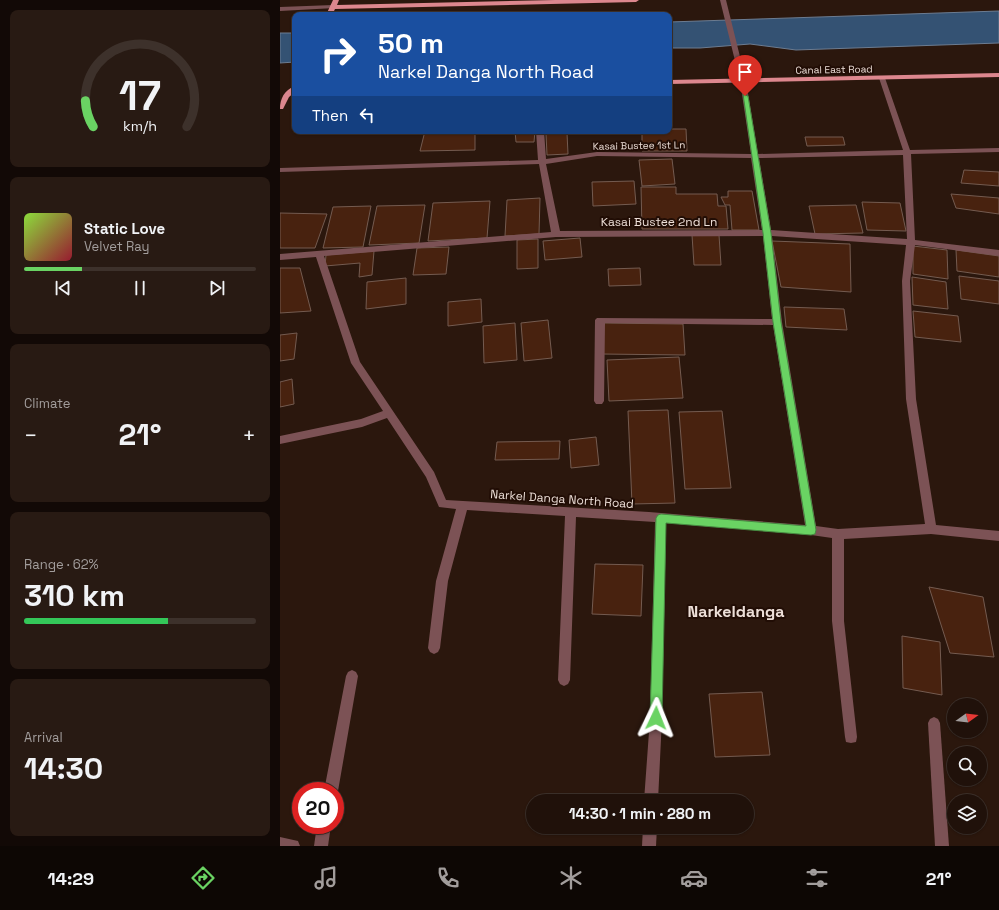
<!DOCTYPE html>
<meta charset="utf-8">
<style>
body{margin:0;font-family:"Space Grotesk",sans-serif;background:#281a13;color:#f1f3f6;height:100vh;display:flex;flex-direction:column;font-size:15px;white-space:nowrap}
*{box-sizing:border-box;margin:0}
p{font-size:13px;color:#a29d9c}
.icon{flex:none;width:22px;height:22px;fill:none;stroke:currentColor;stroke-width:2;stroke-linecap:round;stroke-linejoin:round}
.map{position:relative;flex:1;overflow:hidden}
.panel{display:flex;flex-direction:column;gap:10px;padding:10px;background:#120906;width:280px}
.panel>*{flex:none}
.banner{position:absolute;left:12px;top:12px;width:380px;height:122px;border-radius:8px;box-shadow:0 1px 3px #0004,0 0 0 1px #3d312b;background:#1a4fa0;color:#fff;overflow:hidden}
.needle{width:26px;rotate:75deg}
.buttons{position:absolute;left:667px;top:698px;display:grid;gap:8px}
.buttons a{display:grid;place-items:center;width:40px;height:40px;border-radius:50%;background:#20110a;box-shadow:0 1px 3px #0004,0 0 0 1px #3d312b;font-size:20px}
.speed{position:absolute;left:12px;top:782px;display:flex;gap:8px;font-size:20px;font-weight:700;text-align:center}
.speed>*{display:grid;place-content:center;width:52px;height:52px;border-radius:50%;background:#20110a;box-shadow:0 1px 3px #0004,0 0 0 1px #3d312b;line-height:1}
.speed .limit{border:6px solid #d22;background:#fff;color:#111}
.pin{position:absolute;display:grid;place-items:center;width:34px;height:34px;color:#fff;margin:-41px -17px;border-radius:50% 50% 50% 0;rotate:-45deg;box-shadow:0 0 4px #0007}
.pin .icon{rotate:45deg}
.me{position:absolute;width:44px;margin:-22px;rotate:2deg;stroke-linejoin:round;filter:drop-shadow(0 0 3px #0008)}
.turn{display:flex;align-items:center;gap:14px;height:84px;padding:0 20px;font-size:18px}
.turn .icon{width:52px;height:52px;stroke-width:2.5}
.turn b{display:block;font-size:28px;line-height:34px}
.then{display:flex;align-items:center;height:38px;padding:0 20px;background:#0003;gap:8px;font-size:15px}
.big{font-size:30px;font-weight:600;line-height:1.1}
.panel .card{flex:1;display:flex;flex-direction:column;justify-content:center;gap:6px;min-width:0;padding:0 14px;border-radius:8px;background:#281a13}
.panel .dial{align-items:center;gap:0}
.dial svg{height:104px;overflow:visible;fill:none;stroke:#3d312b;stroke-width:7;stroke-linecap:round;text-anchor:middle}
.dial text{fill:#f1f3f6;stroke:none}
.song{display:flex;align-items:center;gap:12px}
.cover{width:48px;height:48px;border-radius:6px;background:linear-gradient(135deg,hsl(90 70% 55%),hsl(350 70% 35%))}
.played{height:4px;border-radius:2px;background:linear-gradient(90deg,#6ad363 25%,#3d312b 25%)}
.keys{display:flex;justify-content:space-around;direction:ltr}
.heat{display:flex;justify-content:space-between;align-items:center;font-size:22px;direction:ltr}
.charge{height:6px;border-radius:3px;background:linear-gradient(90deg,#34c759 62%,#3d312b 0)}
.trip{position:absolute;left:246px;top:794px;width:228px;height:40px;border-radius:20px;background:#20110a;box-shadow:0 1px 3px #0004,0 0 0 1px #3d312b;font-weight:600;line-height:40px;text-align:center}
.dock{display:flex;height:64px;justify-content:space-around;align-items:center;background:#0d0704;color:#a29d9c}
.dock .icon{width:28px;height:28px}
.dock .selected{color:#6ad363}
.dock b{font-size:18px;color:#f1f3f6}
main{display:flex;flex:1;min-height:0}
.map>svg:first-child{display:block}
.water{fill:#345273;stroke:#6c7c91}
.building{fill:#48220f;stroke:#745b50}
.lines{fill:none;stroke-linecap:round;stroke-linejoin:round}
.minor{fill:#7c5255;fill-rule:evenodd}
.major{fill:#dd878e;fill-rule:evenodd}
.route{fill:#6ad363;stroke:#458940}
.labels{text-anchor:middle;stroke-width:4;stroke-linejoin:round;paint-order:stroke}
.far-street-label{font-size:10px;fill:#eddfd8;stroke:#210d05}
.street-label{font-size:12px;fill:#eddfd8;stroke:#210d05}
.district-label{font-size:16px;font-weight:bold;fill:#eddfd8;stroke:#210d05}
</style>
<main>
<section class="panel">
<div class="card dial"><svg viewBox="0 0 100 80">
<path d="M14 69A42 42 0 1 1 86 69"/>
<path d="M14 69A42 42 0 0 1 8 49" stroke="#6ad363"/>
<text x="50" y="56" font-size="32" font-weight="700">17</text>
<text x="50" y="72" font-size="11">km/h</text>
</svg></div>
<div class="card">
<div class="song"><i class="cover"></i><div><b>Static Love</b><p>Velvet Ray</p></div></div>
<div class="played"></div>
<div class="keys"><svg class="icon" aria-label="previous" viewBox="0 0 24 24"><path d="M18 5L8 12l10 7zM5 5v14"/></svg><svg class="icon" aria-label="pause" viewBox="0 0 24 24"><path d="M8 5v14M16 5v14"/></svg><svg class="icon" aria-label="next" viewBox="0 0 24 24"><path d="M6 5l10 7-10 7zM19 5v14"/></svg></div>
</div>
<div class="card"><p>Climate</p>
<div class="heat"><a>−</a><b class="big">21°</b><a>+</a></div>
</div>
<div class="card"><p>Range · 62%</p><b class="big">310 km</b><div class="charge"></div></div>
<div class="card"><p>Arrival</p><b class="big">14:30</b></div>
</section>
<div class="map">
<svg width="719" height="846" viewBox="0 0 719 846">
<rect width="100%" height="100%" fill="#2b170d"/>
<g class="water">
<path d="M719 11V43L516 50 470 44 420 48H389V22Z"/>
<path d="M0 33H15V62L0 63Z"/>
</g>
<g class="building">
<path d="M389 129H406L407 151H362V131H389Z"/>
<path d="M145 131H195V150L140 151Z"/>
<path d="M235 131H255L254 142H236Z"/>
<path d="M287 133 288 154 267 155 266 134Z"/>
<path d="M525 137H563L565 145 527 146Z"/>
<path d="M392 159 395 184 362 186 359 160Z"/>
<path d="M684 170 719 172V186L681 183Z"/>
<path d="M354 181 356 204 313 206 312 182Z"/>
<path d="M361 187H396V194H437L438 206H446L448 229H362Z"/>
<path d="M448 191H472L479 230H452L450 205H445L441 197H448Z"/>
<path d="M671 194 719 198V214L676 208Z"/>
<path d="M260 198 259 234 225 236 227 200Z"/>
<path d="M210 201 207 238 148 241 153 203Z"/>
<path d="M582 202 620 203 626 231 587 230Z"/>
<path d="M145 205 139 243 89 245 97 206Z"/>
<path d="M576 205 583 233 535 234 529 206Z"/>
<path d="M91 206 83 247 43 248 53 207Z"/>
<path d="M0 213 47 214 35 248H0Z"/>
<path d="M412 235H439L441 265H414Z"/>
<path d="M300 238 302 257 265 260 263 241Z"/>
<path d="M258 239V268L237 269V240Z"/>
<path d="M492 241 570 244 571 292 501 287Z"/>
<path d="M633 246 667 250 668 279 633 274Z"/>
<path d="M169 247 166 274 133 275 137 248Z"/>
<path d="M676 250 719 256V277L677 271Z"/>
<path d="M94 251 92 275 79 277 80 263 45 266 46 255Z"/>
<path d="M0 268H20L31 311 0 313Z"/>
<path d="M360 268 361 285 329 286 328 269Z"/>
<path d="M679 276 719 281V304L681 299Z"/>
<path d="M632 277 666 282 668 309 633 305Z"/>
<path d="M126 278V304L86 309 87 282Z"/>
<path d="M201 299 202 322 168 326V302Z"/>
<path d="M504 307 564 309 567 330 506 327Z"/>
<path d="M633 311 678 316 681 342 635 337Z"/>
<path d="M268 320 272 358 244 361 241 323Z"/>
<path d="M235 323 237 360 204 363 203 326Z"/>
<path d="M322 323 403 324 405 355 321 354Z"/>
<path d="M17 333 14 359 0 361V335Z"/>
<path d="M399 357 403 398 329 401 327 360Z"/>
<path d="M12 379 14 404 0 407V382Z"/>
<path d="M388 410 395 503 352 504 348 411Z"/>
<path d="M442 411 451 488 405 489 399 412Z"/>
<path d="M316 437 319 465 291 468 289 440Z"/>
<path d="M280 441 279 459 215 460 217 442Z"/>
<path d="M315 564 363 565 361 616 312 614Z"/>
<path d="M649 587 703 597 714 657 670 653Z"/>
<path d="M622 636 660 642 662 695 623 688Z"/>
<path d="M482 692 490 755 435 757 429 694Z"/>
</g>
<g class="lines">
<g class="minor">
<path d="M440 0H446L466 81 478 154 623 150 599 78 602 76 605 78 630 150 719 148V152L631 154 635 240 719 250V256L635 245 630 281 636 399 656 525 719 531V541L651 534 564 539V621L577 737 576 742 571 743 566 742 565 737 552 621V538L531 535 386 523 382 718 378 801H364L370 718 375 522 296 517 290 680 288 684 284 686 280 684 278 680 285 516 187 510 168 581 160 648 158 652 154 654 150 652 148 648 156 581 176 509 159 507 146 477 107 418 82 427 0 444V436L81 419 103 411 71 363 36 257 0 260V254L271 232 259 164 0 172V168L258 160 256 131H264L266 159 317 152 471 154 460 81ZM623 155 627 239 491 230 479 158ZM317 156 471 158 482 230 280 231 266 164ZM483 236 492 319 317 318 315 320 314 401 316 404H322L324 401 325 323 493 325 525 525 369 512 166 500 154 472 80 362 44 256 276 237ZM492 236 626 245 622 281 626 399 645 524 558 529 536 526 502 322Z"/>
<path d="M53 5 55 6V8L0 11V7Z"/>
<path d="M72 670 76 672 78 676 58 791 55 796V791H44L66 676 68 672Z"/>
<path d="M654 717 658 719 660 723 669 846H655L648 723 650 719Z"/>
<path d="M37 825H51L48 846H34Z"/>
<path d="M363 827H377L376 846H362Z"/>
<path d="M0 837 18 841 20 846H0Z"/>
</g>
<g class="major">
<path d="M53 0H59L57 5 275 0H359L356 2 55 9 52 15H46Z"/>
<path d="M719 73V77L389 84V80Z"/>
<path d="M15 86V92L9 97 3 109H0C0 99 4 90 15 86Z"/>
</g>
</g>
<path class="route" d="M463 94 468 96 491 233 501 322 536 530 535 534 531 535 386 523 382 718 380 722 376 724 372 722 370 718 376 518 378 515 381 514 526 526 493 322 483 233Z"/>
<g class="labels">
<g class="far-street-label">
<text transform="translate(554 69) rotate(-1)" y="4">Canal East Road</text>
<text transform="translate(359 145) rotate(-1)" y="4">Kasai Bustee 1st Ln</text>
</g>
<g class="street-label">
<text x="379" y="226">Kasai Bustee 2nd Ln</text>
<text transform="translate(282 499) rotate(4)" y="4">Narkel Danga North Road</text>
</g>
<g class="district-label">
<text x="456" y="617">Narkeldanga</text>
</g>
</g>
</svg>
<div class="buttons">
<a><svg class="needle" viewBox="-14 -14 28 28"><path d="M0-13l5 13h-10z" fill="#e53935"/><path d="M0 13l5-13h-10z" fill="#a29d9c"/></svg></a>
<a><svg class="icon" aria-label="search" viewBox="0 0 24 24"><circle cx="10" cy="10" r="6"/><path d="M15 15l6 6"/></svg></a>
<a><svg class="icon" aria-label="layers" viewBox="0 0 24 24"><path d="M12 4l9 5-9 5-9-5zM3 14l9 5 9-5"/></svg></a>
</div>
<div class="speed"><div class="limit">20</div></div>
<div class="pin" style="left:465px;top:96px;background:#d93025"><svg class="icon" aria-label="arrive" viewBox="0 0 24 24"><path d="M6 21V4h12l-3 4 3 4H6"/></svg></div>
<svg class="me" style="left:376px;top:718px" viewBox="-20 -20 40 40"><path d="M0-17L14 15 0 8-14 15z" fill="#6ad363" stroke="#fff" stroke-width="4"/></svg>
<div class="trip">14:30 · 1 min · 280 m</div>
<div class="banner">
<div class="turn"><svg class="icon" aria-label="right" viewBox="0 0 24 24"><path d="M7 20v-9h11M14 6l5 5-5 5"/></svg><div><b>50 m</b>Narkel Danga North Road</div></div>
<div class="then">Then<svg class="icon" aria-label="left" viewBox="0 0 24 24"><path d="M17 20v-9H6M10 6l-5 5 5 5"/></svg></div>
</div>
</div>
</main>
<nav class="dock">
<b>14:29</b>
<svg class="icon selected" aria-label="directions" viewBox="0 0 24 24"><path d="M12 3l9 9-9 9-9-9zM9 14v-3h6M13 9l2 2-2 2"/></svg>
<svg class="icon" aria-label="music" viewBox="0 0 24 24"><path d="M9 18V5l10-2v13"/><circle cx="6" cy="18" r="3"/><circle cx="16" cy="16" r="3"/></svg>
<svg class="icon" aria-label="phone" viewBox="0 0 24 24"><path d="M5 4h4l2 5-3 2q2 4 5 5l2-3 5 2v4C11 20 4 13 5 4z"/></svg>
<svg class="icon" aria-label="climate" viewBox="0 0 24 24"><path d="M12 3v18M4 7l16 10M4 17L20 7"/></svg>
<svg class="icon" aria-label="car" viewBox="0 0 24 24"><path d="M5 17H2v-5l4-1 3-4h7l3 4 3 1v5h-3M9 17h6M6 11h13"/><circle cx="7" cy="17" r="2"/><circle cx="17" cy="17" r="2"/></svg>
<svg class="icon" aria-label="filters" viewBox="0 0 24 24"><path d="M4 7h16M4 17h16"/><circle cx="9" cy="7" r="2"/><circle cx="15" cy="17" r="2"/></svg>
<b>21°</b>
</nav>
